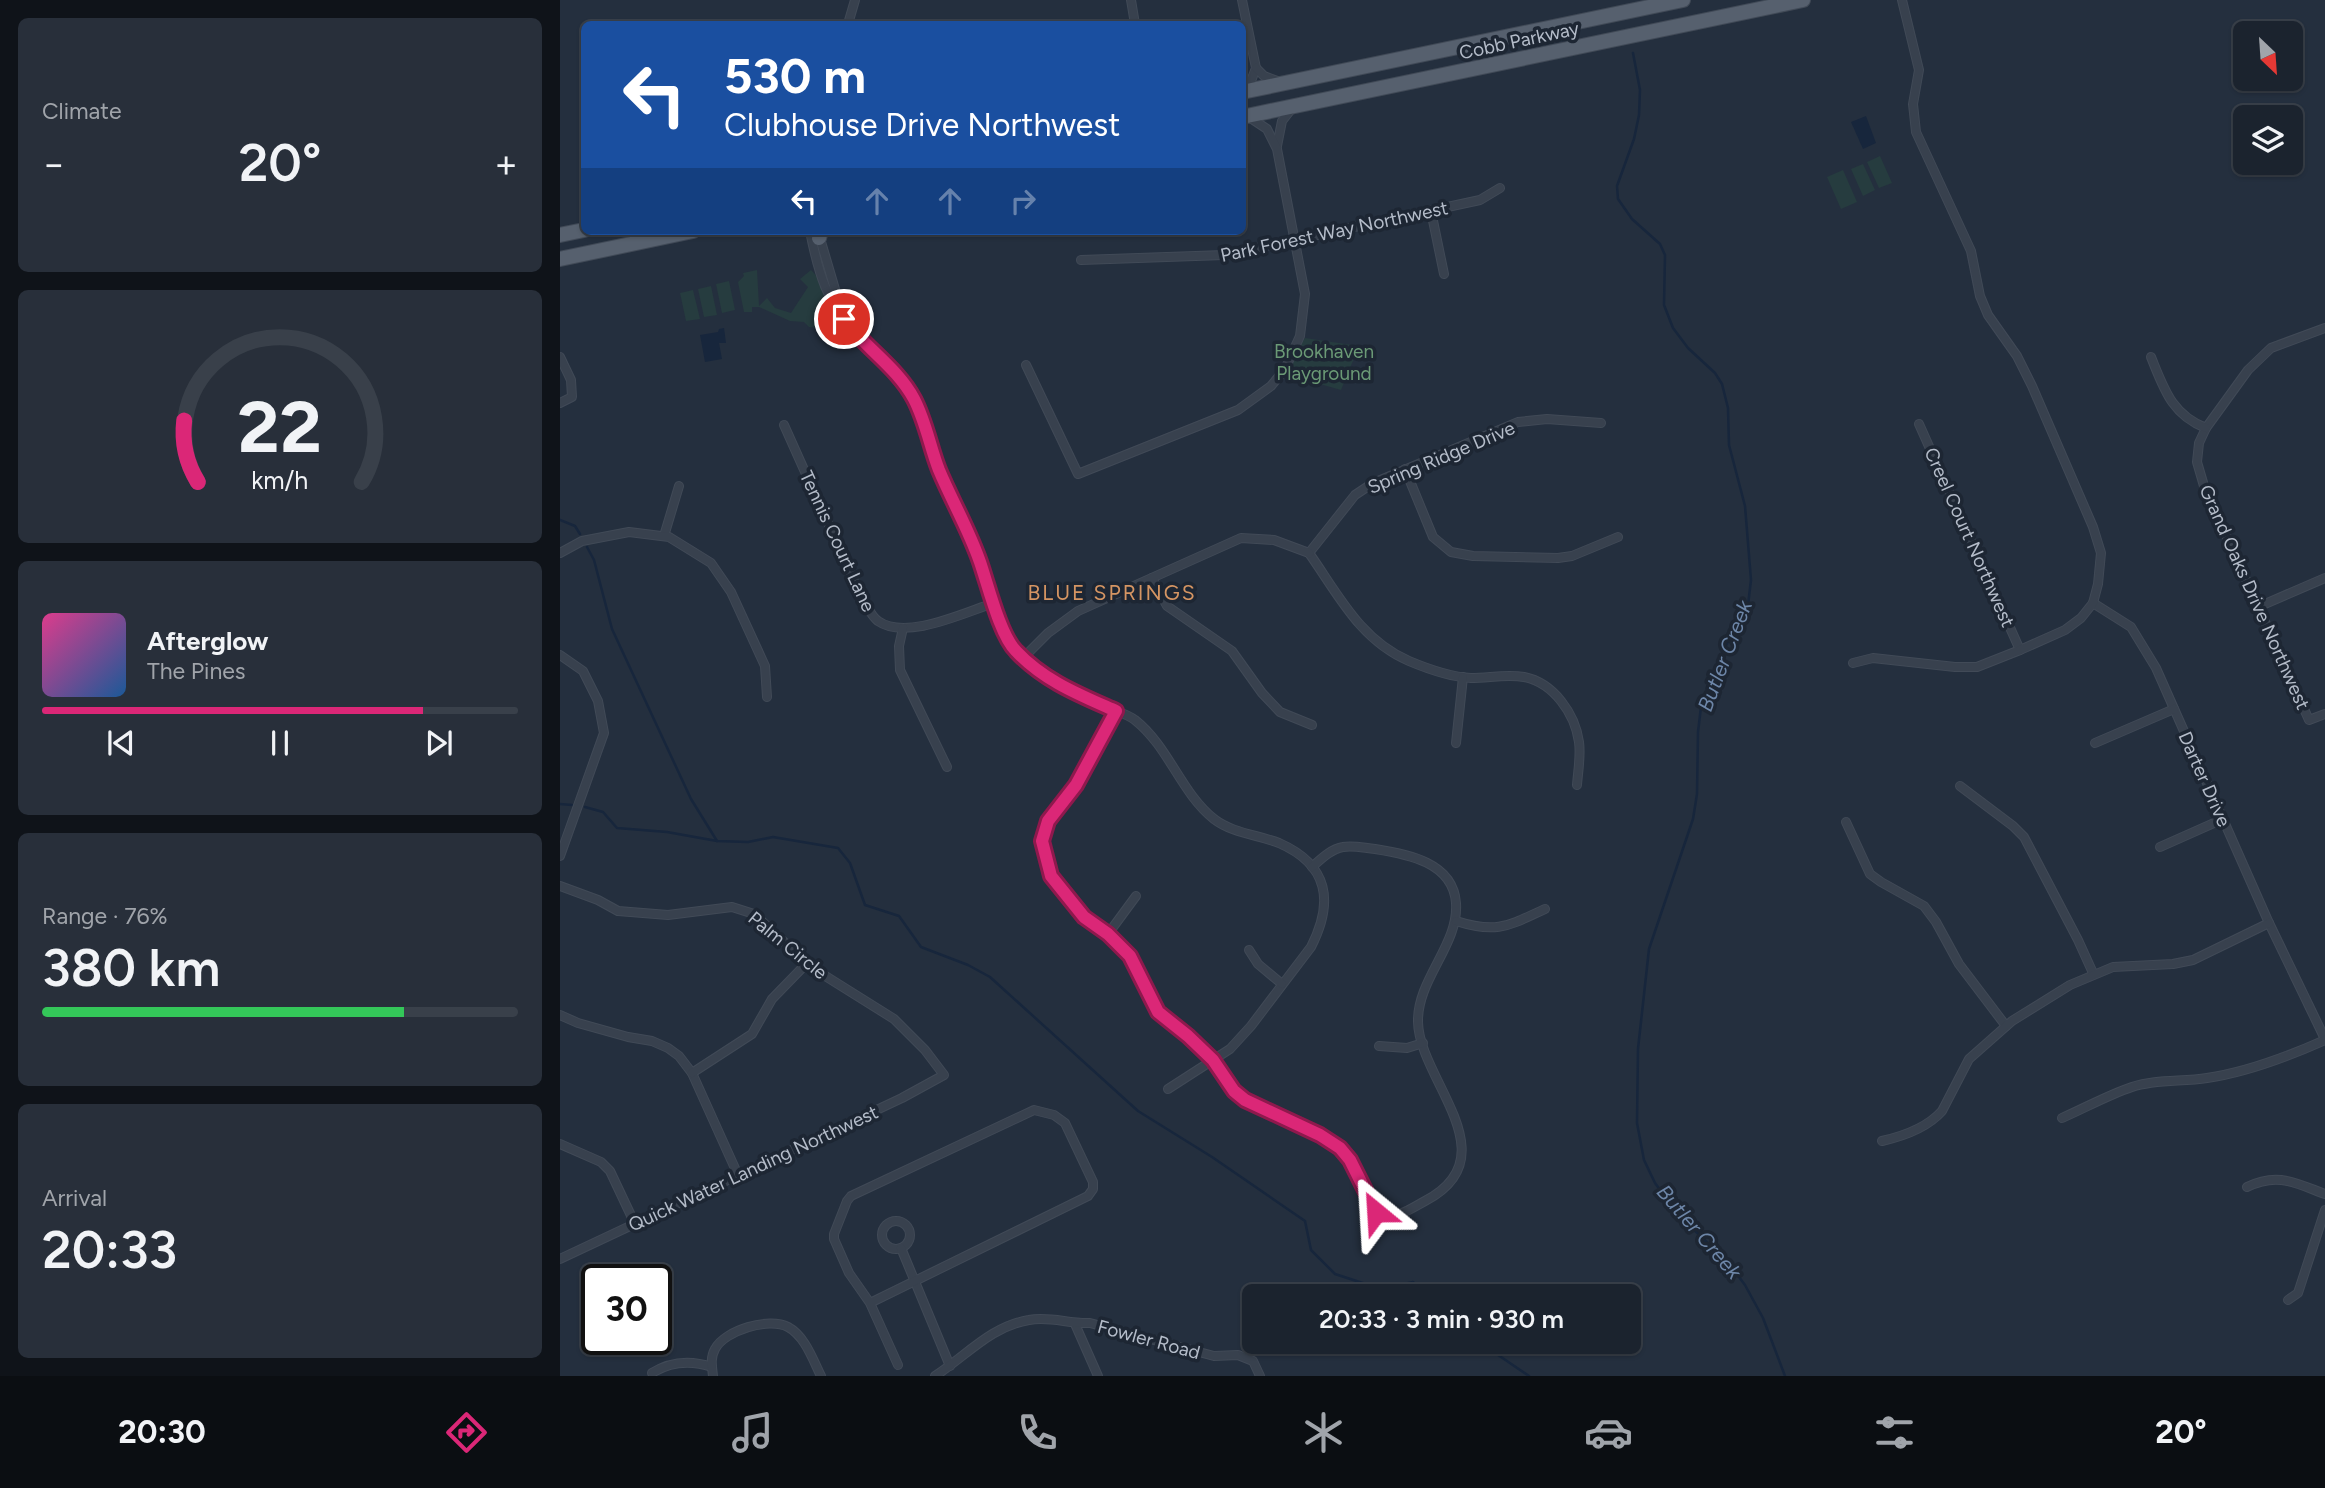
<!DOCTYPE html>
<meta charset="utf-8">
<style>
body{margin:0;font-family:Figtree,sans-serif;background:#282f3a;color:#f1f3f6;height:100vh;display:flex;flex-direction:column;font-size:26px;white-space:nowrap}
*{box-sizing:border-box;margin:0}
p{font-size:23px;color:#a0a4aa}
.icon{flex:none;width:38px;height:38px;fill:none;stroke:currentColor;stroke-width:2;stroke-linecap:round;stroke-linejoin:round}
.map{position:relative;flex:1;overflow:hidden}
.sheet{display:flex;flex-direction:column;gap:18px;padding:18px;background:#0f1319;width:560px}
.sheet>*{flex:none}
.hud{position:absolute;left:21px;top:21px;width:665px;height:214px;border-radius:10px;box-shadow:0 2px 5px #0004,0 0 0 2px #39404a;background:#1a4fa0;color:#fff;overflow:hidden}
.needle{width:46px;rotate:155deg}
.fabs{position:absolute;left:1673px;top:21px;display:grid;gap:14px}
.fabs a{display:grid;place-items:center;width:70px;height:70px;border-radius:10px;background:#1b232e;box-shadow:0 2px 5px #0004,0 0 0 2px #39404a;font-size:35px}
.speed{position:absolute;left:21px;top:1264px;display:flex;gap:14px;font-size:35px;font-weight:700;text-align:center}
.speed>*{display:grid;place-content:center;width:91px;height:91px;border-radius:50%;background:#1b232e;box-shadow:0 2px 5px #0004,0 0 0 2px #39404a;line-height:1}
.speed .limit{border:4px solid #111;border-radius:10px;background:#fff;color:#111}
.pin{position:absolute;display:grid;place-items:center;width:60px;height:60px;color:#fff;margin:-30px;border:4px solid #fff;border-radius:50%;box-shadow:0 2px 7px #0007}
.me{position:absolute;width:77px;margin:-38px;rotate:333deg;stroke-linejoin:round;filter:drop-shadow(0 0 5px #0008)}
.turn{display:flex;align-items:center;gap:24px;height:147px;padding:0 28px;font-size:32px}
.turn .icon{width:91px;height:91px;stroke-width:2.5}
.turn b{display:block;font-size:49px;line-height:60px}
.lanes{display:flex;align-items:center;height:66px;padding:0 28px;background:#0003;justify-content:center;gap:35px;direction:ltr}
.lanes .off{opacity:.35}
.big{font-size:52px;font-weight:600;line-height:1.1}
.sheet .widget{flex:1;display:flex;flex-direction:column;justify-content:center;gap:10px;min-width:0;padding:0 24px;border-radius:10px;background:#282f3a}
.sheet .dial{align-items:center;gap:0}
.dial svg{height:182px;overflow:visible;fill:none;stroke:#39404a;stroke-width:7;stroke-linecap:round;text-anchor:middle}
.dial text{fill:#f1f3f6;stroke:none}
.song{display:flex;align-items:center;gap:21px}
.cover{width:84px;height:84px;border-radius:10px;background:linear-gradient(135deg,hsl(330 70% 55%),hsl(210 70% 35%))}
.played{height:7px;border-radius:4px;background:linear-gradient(90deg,#db2777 80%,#39404a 80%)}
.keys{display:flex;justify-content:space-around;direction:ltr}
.heat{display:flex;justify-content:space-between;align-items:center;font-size:38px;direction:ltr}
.charge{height:10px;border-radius:5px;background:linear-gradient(90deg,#34c759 76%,#39404a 0)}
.trip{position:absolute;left:682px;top:1284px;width:399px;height:70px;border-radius:10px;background:#1b232e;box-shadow:0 2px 5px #0004,0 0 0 2px #39404a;font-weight:600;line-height:70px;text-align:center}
.dock{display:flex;height:112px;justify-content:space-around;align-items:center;background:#0b0e12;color:#a0a4aa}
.dock .icon{width:49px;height:49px}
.dock .on{color:#db2777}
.dock b{font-size:32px;color:#f1f3f6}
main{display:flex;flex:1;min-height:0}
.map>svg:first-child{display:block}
.green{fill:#263c3f}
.water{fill:#17263c}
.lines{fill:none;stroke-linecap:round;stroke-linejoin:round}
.stream{stroke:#17263c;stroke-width:2.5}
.minor-casing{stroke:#414a57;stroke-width:10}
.primary-casing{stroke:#414a57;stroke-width:16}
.minor{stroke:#38414e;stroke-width:8}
.primary{stroke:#56606e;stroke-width:14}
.route-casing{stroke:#8e194d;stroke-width:18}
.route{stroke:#db2777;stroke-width:12}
.labels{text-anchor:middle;stroke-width:7;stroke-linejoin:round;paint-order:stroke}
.street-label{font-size:19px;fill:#b4bcc9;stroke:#1d2633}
.park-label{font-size:19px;fill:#6b9a76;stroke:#1d2633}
.neighbourhood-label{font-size:21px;letter-spacing:2px;fill:#d59563;stroke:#1d2633}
.water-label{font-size:21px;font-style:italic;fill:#6d86a8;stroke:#1d2633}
</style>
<main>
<section class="sheet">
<div class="widget"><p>Climate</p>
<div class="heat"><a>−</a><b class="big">20°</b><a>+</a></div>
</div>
<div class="widget dial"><svg viewBox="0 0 100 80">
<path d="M14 69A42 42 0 1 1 86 69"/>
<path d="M14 69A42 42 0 0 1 8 42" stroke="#db2777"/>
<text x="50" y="56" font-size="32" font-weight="700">22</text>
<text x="50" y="72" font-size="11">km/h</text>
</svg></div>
<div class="widget">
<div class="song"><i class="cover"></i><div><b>Afterglow</b><p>The Pines</p></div></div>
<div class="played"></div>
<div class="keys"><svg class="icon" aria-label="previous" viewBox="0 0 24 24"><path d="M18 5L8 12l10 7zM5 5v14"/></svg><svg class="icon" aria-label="pause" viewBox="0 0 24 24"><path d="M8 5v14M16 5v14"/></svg><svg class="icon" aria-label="next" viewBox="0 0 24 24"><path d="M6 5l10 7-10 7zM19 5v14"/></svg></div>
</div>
<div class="widget"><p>Range · 76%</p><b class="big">380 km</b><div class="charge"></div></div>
<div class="widget"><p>Arrival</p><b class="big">20:33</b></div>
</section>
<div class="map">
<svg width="1765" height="1376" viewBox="0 0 1765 1376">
<rect width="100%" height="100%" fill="#242f3e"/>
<g class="green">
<path d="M1320 156 1332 183 1319 188 1307 162Z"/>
<path d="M1303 164 1315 190 1303 196 1291 169Z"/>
<path d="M1283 170 1297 202 1281 209 1267 177Z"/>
<path d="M197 270 199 306 207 298 215 308 231 313 248 287 240 279 251 270C262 280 273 306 272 321L258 328 249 327 244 322 230 321 199 307H192V312H184L178 282 184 276 183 273Z"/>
<path d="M169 281 175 310 162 313 156 284Z"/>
<path d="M151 286 157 315 144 317 138 289Z"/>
<path d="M133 290 140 319 126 321 120 293Z"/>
<path d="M745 338 799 346 781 390 721 373Z"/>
</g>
<g class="water">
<path d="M1306 116 1316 143 1303 149 1291 122Z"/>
<path d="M164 328 166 343H159L162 359 145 362 140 335 158 332 159 329Z"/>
</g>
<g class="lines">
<g class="stream">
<path d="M1073 53 1080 90 1079 115 1074 139 1057 186 1058 199 1072 219 1100 244 1105 255 1104 305 1113 328 1128 348 1155 373 1162 384 1168 408 1169 445 1185 506 1191 580 1188 605 1164 649 1141 707 1138 732 1137 794 1133 819 1089 949 1078 1049 1077 1123 1084 1160 1095 1183 1117 1213 1170 1265 1185 1285 1203 1318 1225 1376"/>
<path d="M0 520 15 526 20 534"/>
<path d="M27 547 34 560 52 629 131 799 157 841"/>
<path d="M0 804 12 805"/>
<path d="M25 807 43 812 57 828 107 832 157 841 188 842 213 837 278 848 290 863 305 905 339 916 361 947 408 965 430 977 578 1111 652 1157 745 1221 751 1250 775 1274 821 1289 853 1282 871 1297"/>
<path d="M919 1342 969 1376"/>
</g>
<defs>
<g id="minor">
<path d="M571 0 575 24"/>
<path d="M682 0 696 68 691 81 683 90"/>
<path d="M288 24 295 0"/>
<path d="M696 68 704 76 720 82"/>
<path d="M717 146 722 121 733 107"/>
<path d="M871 211 884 274"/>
<path d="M250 231C258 272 267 304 297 335 315 355 337 370 351 393 365 418 369 447 380 473 393 502 408 529 419 559 429 586 436 625 453 648 474 678 515 693 546 707 556 711 567 714 575 720 609 747 621 793 654 819 672 833 698 835 719 843 769 865 774 902 751 947L691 1026 670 1049 608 1089"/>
<path d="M259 235 282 313"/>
<path d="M521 260 664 255 920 200 940 188"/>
<path d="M1765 328 1711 348 1688 370 1646 428 1639 443 1637 462 1644 486 1749 720 1765 714"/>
<path d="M0 357 11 380 12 397 0 403"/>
<path d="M1591 357C1604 389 1612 415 1646 428"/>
<path d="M466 365 518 474 678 410 711 386 725 369 740 336 745 294 717 149 707 129 689 117"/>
<path d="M1359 424 1460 650"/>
<path d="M224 425 302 599C307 606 312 617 318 621 346 641 405 612 434 603"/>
<path d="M845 469 873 537 891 552 913 556 998 558 1012 556 1058 537"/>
<path d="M104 536 119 486"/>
<path d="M0 553 22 541 69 532 109 537 151 563 171 592 205 666 207 697"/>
<path d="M749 553C778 594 800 640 849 661 868 669 890 677 911 678 929 678 946 674 964 677 994 683 1015 714 1019 742 1021 756 1018 771 1017 785"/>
<path d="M749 553 795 495 813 483 958 422 987 419 1041 423"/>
<path d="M592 578 607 606 672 651 702 693 720 712 752 725"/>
<path d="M1533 603 1571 627 1596 668 1709 923 1765 1039"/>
<path d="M1698 607 1765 578"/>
<path d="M343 628 339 646 340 670 387 767"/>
<path d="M0 655 23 671 38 701 44 733 0 856"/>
<path d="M463 658 488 633 518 611 681 538 714 540 749 553"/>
<path d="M1293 663 1313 658 1395 667H1417L1460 650 1505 630 1521 618 1533 603 1538 584 1541 553 1533 527 1472 386 1457 356 1428 315 1420 296 1411 251 1356 132 1353 104 1359 70 1342 0"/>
<path d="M556 711 516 785 488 821 482 841 491 876 524 917 548 934 571 956 598 1012 628 1036 653 1060 675 1091 685 1100 760 1135 780 1148 790 1160 816 1212 821 1216C837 1219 852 1208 865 1201 951 1156 859 1080 858 1022 857 979 899 945 896 903 893 862 847 854 815 849 804 848 793 845 783 847 771 849 761 859 752 867"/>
<path d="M896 743 903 677"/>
<path d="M1535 743 1614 709"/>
<path d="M1400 786 1453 826 1464 837 1518 940 1533 973"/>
<path d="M1286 822 1310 874 1321 882 1364 906 1376 922 1399 964 1446 1026"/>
<path d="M1600 847 1663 819"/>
<path d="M0 886 38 900 58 911 108 915 172 907 194 914 251 967 334 1019 365 1050 384 1075 342 1098 0 1259"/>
<path d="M896 921C937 934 948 926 985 909"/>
<path d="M548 934 576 896"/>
<path d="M689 950 698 964 722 984"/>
<path d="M0 1015 18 1023 68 1037 92 1041 108 1048 119 1056 132 1073 178 1175"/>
<path d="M819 1046 847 1048 863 1043"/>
<path d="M132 1073 192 1034 212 999 247 963"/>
<path d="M1502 1118C1525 1108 1548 1095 1572 1087 1596 1079 1622 1082 1647 1078 1688 1072 1727 1057 1765 1040"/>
<path d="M1322 1141C1344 1136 1367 1128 1382 1111L1409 1059 1452 1021 1510 985 1553 967 1613 964 1633 960 1709 923"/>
<path d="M0 1144 41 1162 50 1171 75 1224"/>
<path d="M1687 1187C1718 1172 1735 1183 1765 1194"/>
<circle cx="336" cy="1235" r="14"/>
<path d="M341 1248 390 1366"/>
<path d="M1728 1300 1738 1293 1765 1210"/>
<path d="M310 1303 528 1196 533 1189V1182L505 1123 494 1115 474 1110 291 1196 287 1201 274 1234V1239L289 1273 310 1303 338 1365"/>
<path d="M515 1324 538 1376"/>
<path d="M92 1373C111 1361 131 1360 152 1367"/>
<path d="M153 1376C152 1367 150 1358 155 1349 165 1330 209 1317 228 1327 245 1336 253 1360 261 1376"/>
<path d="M375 1376C406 1356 431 1326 469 1320 490 1316 509 1324 530 1323L654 1356 678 1355 693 1361 700 1376"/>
</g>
<g id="primary">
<path d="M682 92 1123 0"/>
<path d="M682 117 1243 0"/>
<path d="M0 235 24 230"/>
<path d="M259 238 261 231"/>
<path d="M0 259 133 231"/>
</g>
</defs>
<use href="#minor" class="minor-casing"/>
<use href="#primary" class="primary-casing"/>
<use href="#minor" class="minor"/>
<use href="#primary" class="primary"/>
</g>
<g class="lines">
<defs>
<path id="route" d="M284 319C305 348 337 367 354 399 366 422 370 447 379 470 392 501 409 530 420 562 428 585 440 635 456 651 484 681 520 695 556 711L516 785 488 821 482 841 491 876 524 917 548 934 570 956 598 1012 628 1036 653 1060 674 1091 685 1100 760 1135 780 1148 790 1160 816 1212"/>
</defs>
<use href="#route" class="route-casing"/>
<use href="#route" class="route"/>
</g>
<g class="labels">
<g class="street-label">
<text transform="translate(959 40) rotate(-12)" y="7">Cobb Parkway</text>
<text transform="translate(774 231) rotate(-12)" y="7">Park Forest Way Northwest</text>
<text transform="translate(881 457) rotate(-23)" y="7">Spring Ridge Drive</text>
<text transform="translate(1410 537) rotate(66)" y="7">Creel Court Northwest</text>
<text transform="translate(278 541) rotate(65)" y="7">Tennis Court Lane</text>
<text transform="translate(1695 597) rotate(66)" y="7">Grand Oaks Drive Northwest</text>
<text transform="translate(1645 779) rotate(66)" y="7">Darter Drive</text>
<text transform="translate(228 945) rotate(39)" y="7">Palm Circle</text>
<text transform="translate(193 1168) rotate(-25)" y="7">Quick Water Landing Northwest</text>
<text transform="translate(589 1339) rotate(15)" y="7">Fowler Road</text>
</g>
<g class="park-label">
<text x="764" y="358">Brookhaven<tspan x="764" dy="22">Playground</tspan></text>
</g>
<g class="neighbourhood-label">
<text x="552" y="600">BLUE SPRINGS</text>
</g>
<g class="water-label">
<text transform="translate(1165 656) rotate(-69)" y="7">Butler Creek</text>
<text transform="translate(1139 1232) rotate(49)" y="7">Butler Creek</text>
</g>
</g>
</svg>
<div class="fabs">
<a><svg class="needle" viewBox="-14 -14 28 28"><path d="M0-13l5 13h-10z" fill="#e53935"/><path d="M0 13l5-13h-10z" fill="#a0a4aa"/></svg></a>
<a><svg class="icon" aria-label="layers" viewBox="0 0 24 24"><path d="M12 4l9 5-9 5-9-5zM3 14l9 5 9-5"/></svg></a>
</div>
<div class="speed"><div class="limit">30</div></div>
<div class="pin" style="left:284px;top:319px;background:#d93025"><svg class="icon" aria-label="arrive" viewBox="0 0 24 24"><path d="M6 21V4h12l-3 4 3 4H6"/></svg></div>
<svg class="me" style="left:816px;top:1212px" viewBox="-20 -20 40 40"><path d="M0-17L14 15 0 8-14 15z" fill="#db2777" stroke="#fff" stroke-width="4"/></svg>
<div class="trip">20:33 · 3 min · 930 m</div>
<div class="hud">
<div class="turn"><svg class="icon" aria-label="left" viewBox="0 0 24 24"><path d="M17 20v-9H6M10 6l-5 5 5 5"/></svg><div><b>530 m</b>Clubhouse Drive Northwest</div></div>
<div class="lanes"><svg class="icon" aria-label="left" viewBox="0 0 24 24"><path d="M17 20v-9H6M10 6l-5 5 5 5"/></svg><svg class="icon off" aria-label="ahead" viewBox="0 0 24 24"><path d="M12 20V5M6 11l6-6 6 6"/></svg><svg class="icon off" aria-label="ahead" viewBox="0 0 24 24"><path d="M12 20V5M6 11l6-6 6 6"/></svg><svg class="icon off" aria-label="right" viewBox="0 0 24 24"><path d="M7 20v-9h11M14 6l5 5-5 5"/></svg></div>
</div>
</div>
</main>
<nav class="dock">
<b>20:30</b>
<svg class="icon on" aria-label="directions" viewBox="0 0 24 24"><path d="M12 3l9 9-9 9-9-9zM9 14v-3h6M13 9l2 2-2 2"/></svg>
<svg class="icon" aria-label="music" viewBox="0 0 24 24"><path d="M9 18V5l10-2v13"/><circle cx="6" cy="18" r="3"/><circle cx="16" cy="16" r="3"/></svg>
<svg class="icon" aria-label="phone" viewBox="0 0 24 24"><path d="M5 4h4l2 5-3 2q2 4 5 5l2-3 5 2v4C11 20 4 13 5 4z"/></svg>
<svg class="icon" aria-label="climate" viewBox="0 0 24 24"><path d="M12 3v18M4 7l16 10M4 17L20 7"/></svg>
<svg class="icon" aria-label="car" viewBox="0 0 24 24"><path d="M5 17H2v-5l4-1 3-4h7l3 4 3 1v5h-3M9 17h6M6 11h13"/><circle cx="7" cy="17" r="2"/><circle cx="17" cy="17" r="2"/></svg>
<svg class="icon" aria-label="filters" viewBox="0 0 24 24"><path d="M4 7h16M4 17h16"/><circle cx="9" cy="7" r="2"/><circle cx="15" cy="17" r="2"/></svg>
<b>20°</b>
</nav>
